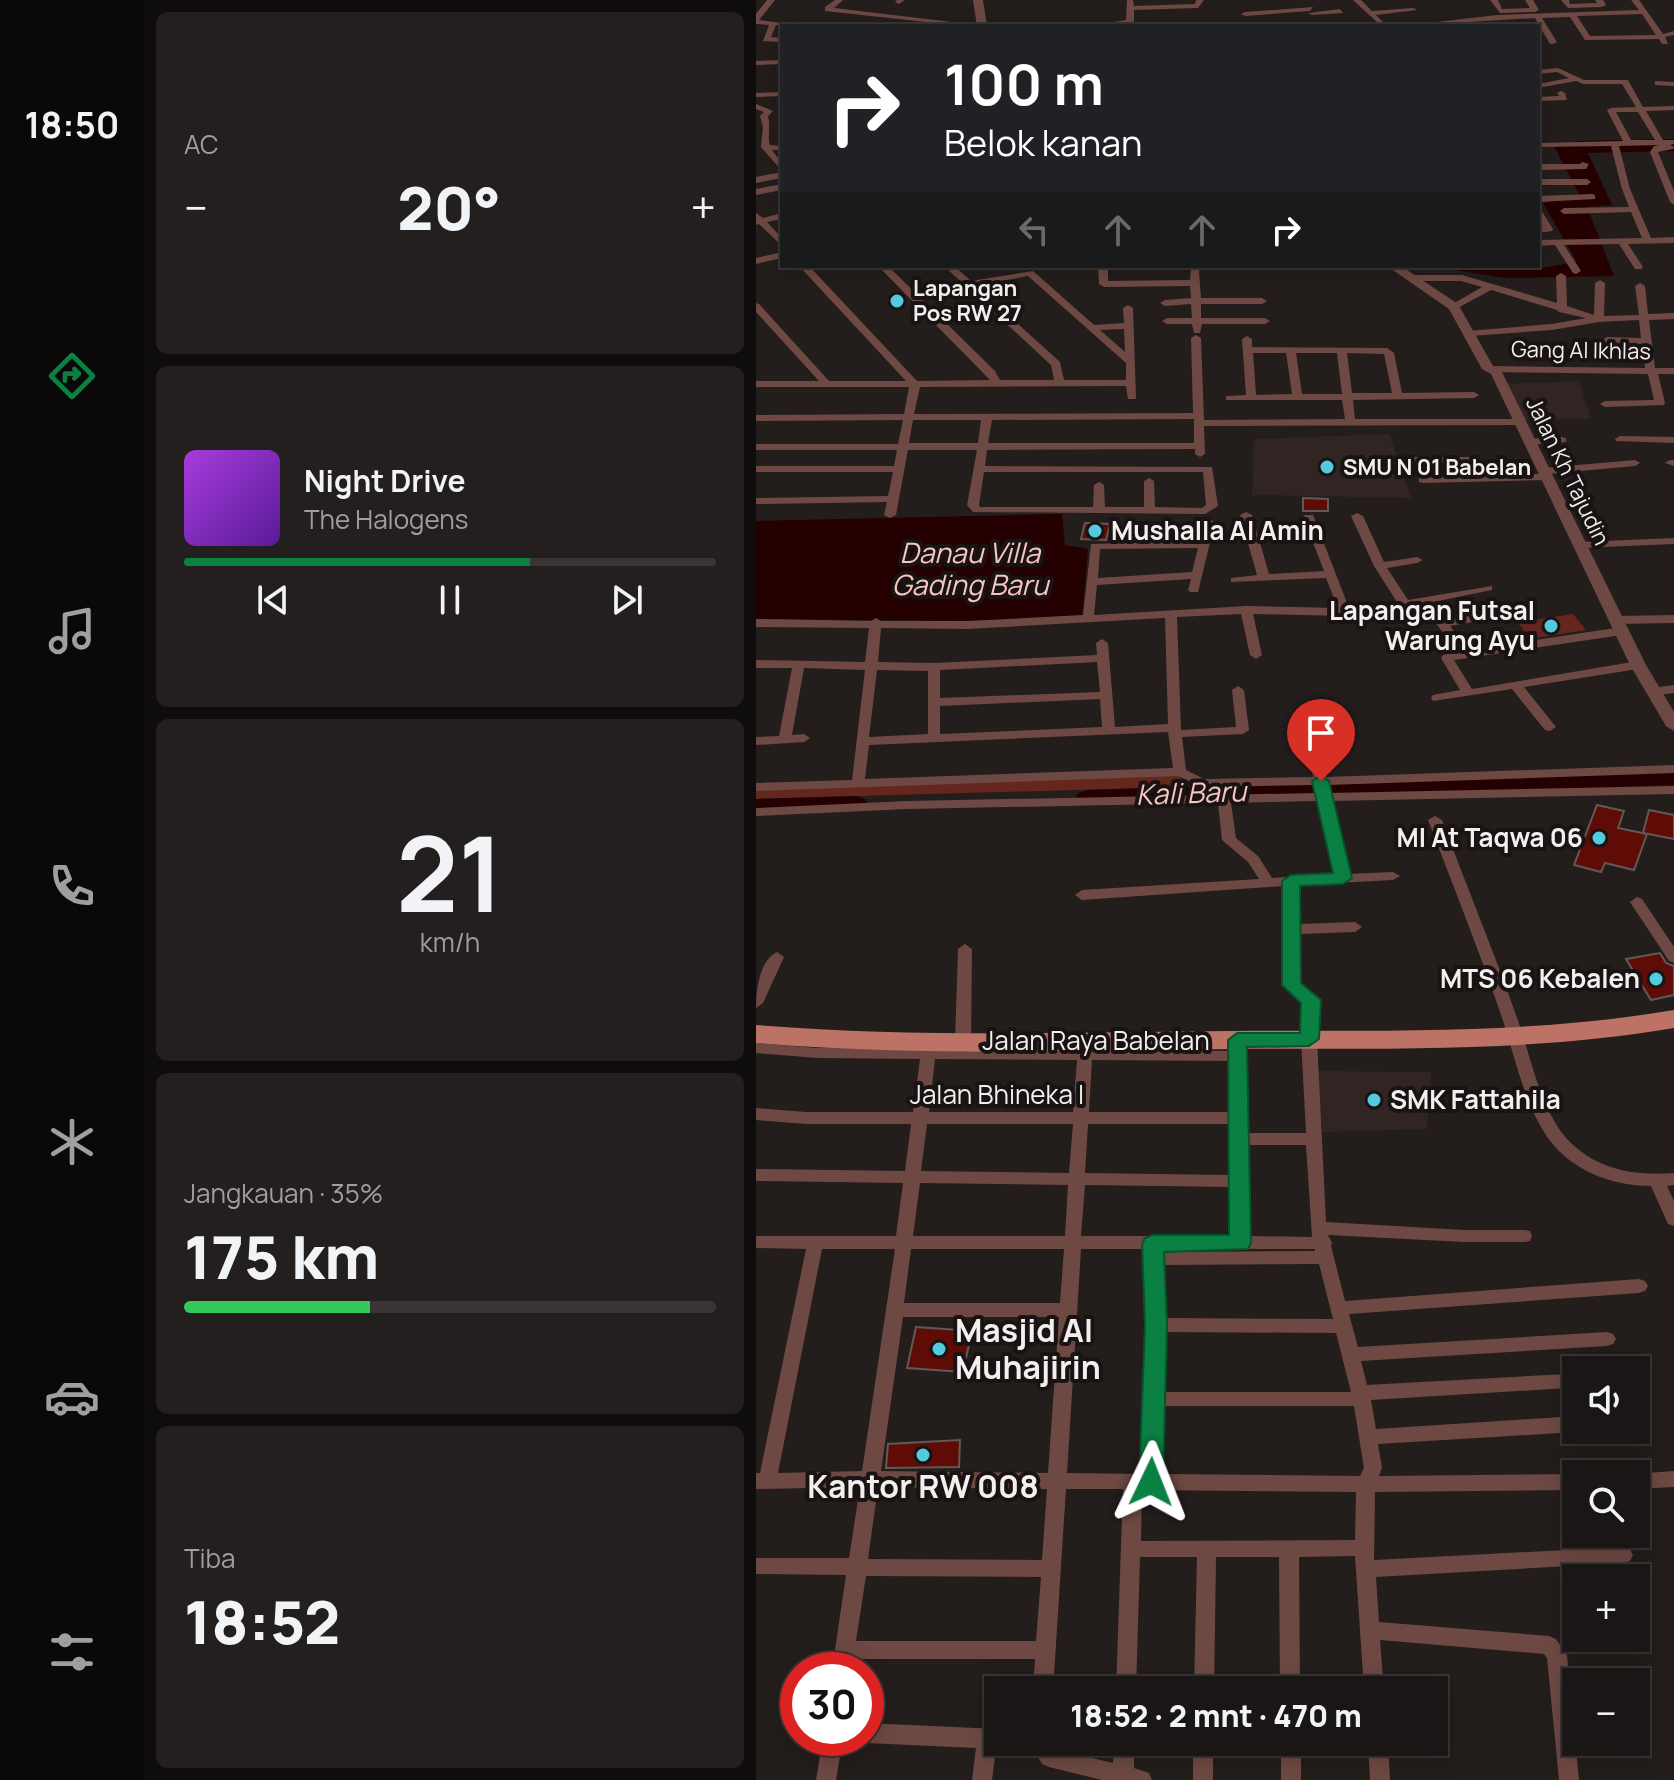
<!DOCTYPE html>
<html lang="id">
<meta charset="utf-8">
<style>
body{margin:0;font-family:Manrope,sans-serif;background:#231f1e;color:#f1f3f6;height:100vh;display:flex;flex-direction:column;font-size:30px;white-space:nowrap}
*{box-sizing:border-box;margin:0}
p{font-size:26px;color:#9f9fa0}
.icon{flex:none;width:44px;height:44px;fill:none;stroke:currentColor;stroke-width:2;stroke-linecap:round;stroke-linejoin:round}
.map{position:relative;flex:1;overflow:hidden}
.details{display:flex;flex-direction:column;gap:12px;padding:12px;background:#0e0c0c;width:612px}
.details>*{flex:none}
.hud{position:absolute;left:24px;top:24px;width:760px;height:244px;border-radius:0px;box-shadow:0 4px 20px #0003,0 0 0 2px #383534;background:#202124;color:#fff;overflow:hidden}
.controls{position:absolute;left:806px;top:1356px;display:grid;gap:16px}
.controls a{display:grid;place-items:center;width:88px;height:88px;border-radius:0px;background:#1a1615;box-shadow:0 4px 20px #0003,0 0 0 2px #383534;font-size:40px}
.speed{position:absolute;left:24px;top:1652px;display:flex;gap:16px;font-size:40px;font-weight:700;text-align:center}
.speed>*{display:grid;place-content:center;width:104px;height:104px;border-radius:50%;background:#1a1615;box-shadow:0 4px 20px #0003,0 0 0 2px #383534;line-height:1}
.speed .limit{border:12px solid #d22;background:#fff;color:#111}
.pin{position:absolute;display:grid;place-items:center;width:68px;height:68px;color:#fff;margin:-82px -34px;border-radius:50% 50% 50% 0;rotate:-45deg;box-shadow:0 0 8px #0007}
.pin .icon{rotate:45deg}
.me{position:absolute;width:88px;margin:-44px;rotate:2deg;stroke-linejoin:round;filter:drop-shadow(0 0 6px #0008)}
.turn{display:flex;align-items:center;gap:28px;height:168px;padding:0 32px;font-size:36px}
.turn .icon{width:104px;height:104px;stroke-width:2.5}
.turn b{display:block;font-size:56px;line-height:68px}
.lanes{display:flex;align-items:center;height:76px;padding:0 32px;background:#0003;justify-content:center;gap:40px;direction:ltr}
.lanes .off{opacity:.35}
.big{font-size:60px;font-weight:800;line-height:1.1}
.details .widget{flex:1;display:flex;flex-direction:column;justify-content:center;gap:12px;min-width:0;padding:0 28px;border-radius:12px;background:#231f1e}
.details .dial{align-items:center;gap:0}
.dial b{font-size:104px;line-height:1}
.song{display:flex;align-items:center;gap:24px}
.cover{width:96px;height:96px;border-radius:12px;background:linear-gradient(135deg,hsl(280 70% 55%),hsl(270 70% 35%))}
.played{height:8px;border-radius:4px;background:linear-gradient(90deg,#0b8043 65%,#383534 65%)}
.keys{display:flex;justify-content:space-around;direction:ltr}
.heat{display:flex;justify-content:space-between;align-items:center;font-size:44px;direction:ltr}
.charge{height:12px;border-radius:6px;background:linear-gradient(90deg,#34c759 35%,#383534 0)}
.trip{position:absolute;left:228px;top:1676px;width:464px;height:80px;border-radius:0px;background:#1a1615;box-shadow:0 4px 20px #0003,0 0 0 2px #383534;font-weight:800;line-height:80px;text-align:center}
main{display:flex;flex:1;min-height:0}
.menu{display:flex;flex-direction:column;width:144px;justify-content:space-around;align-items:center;background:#0a0908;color:#9f9fa0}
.menu .icon{width:56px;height:56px}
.menu .selected{color:#0b8043}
.menu b{font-size:36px;color:#f1f3f6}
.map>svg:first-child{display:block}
.built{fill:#302523}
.green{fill:#65261e}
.water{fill:#240000}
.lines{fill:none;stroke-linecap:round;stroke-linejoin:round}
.river{fill:#240000;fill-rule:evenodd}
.building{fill:#5e0c05;stroke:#605958;stroke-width:2}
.minor{fill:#6e4943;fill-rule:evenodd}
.tertiary{fill:#6e4943;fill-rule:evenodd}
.primary{fill:#bd7266;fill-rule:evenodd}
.route{fill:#0b8043;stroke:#07532c;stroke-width:2}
.poi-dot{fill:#54cade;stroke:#191413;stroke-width:3}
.labels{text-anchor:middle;stroke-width:8;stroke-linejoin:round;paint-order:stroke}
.far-poi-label{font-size:22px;font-weight:bold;fill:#f3efee;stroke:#191413;text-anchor:start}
.far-street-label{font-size:22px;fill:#f3efee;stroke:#191413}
.poi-label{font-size:26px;font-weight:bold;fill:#f3efee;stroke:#191413;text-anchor:end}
.street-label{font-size:26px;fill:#f3efee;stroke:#191413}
.water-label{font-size:28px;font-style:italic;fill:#f8c6be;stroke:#191413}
.near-poi-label{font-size:32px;font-weight:bold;fill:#f3efee;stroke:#191413;text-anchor:start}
</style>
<main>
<nav class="menu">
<b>18:50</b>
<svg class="icon selected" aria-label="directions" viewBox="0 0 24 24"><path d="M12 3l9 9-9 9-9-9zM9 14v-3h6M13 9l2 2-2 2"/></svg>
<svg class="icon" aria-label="music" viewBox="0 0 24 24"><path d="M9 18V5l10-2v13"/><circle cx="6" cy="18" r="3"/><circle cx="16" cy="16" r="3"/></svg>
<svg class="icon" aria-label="phone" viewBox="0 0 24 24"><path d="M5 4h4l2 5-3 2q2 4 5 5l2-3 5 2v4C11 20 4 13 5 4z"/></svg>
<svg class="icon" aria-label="climate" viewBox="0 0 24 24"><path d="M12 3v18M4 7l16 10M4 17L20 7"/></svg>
<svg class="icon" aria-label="car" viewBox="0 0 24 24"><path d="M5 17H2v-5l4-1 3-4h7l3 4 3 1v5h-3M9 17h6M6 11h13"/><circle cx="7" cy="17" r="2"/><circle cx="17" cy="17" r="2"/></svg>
<svg class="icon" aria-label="filters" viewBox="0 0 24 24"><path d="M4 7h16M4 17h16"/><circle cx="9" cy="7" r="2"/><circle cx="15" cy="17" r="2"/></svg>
</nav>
<section class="details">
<div class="widget"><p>AC</p>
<div class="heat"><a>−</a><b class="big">20°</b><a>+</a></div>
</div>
<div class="widget">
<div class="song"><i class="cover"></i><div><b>Night Drive</b><p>The Halogens</p></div></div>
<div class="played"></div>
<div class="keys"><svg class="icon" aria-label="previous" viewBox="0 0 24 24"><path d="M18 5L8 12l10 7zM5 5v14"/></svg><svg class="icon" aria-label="pause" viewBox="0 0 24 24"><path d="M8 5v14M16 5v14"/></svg><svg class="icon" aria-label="next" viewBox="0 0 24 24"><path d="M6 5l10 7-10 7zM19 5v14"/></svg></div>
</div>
<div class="widget dial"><b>21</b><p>km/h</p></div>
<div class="widget"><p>Jangkauan · 35%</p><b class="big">175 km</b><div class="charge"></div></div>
<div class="widget"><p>Tiba</p><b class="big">18:52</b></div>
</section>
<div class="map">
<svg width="918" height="1780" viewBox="0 0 918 1780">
<rect width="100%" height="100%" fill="#231d1c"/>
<g class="built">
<path d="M823 381 835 419 763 420 746 384Z"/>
<path d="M633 434 655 498 496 495 498 439Z"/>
<path d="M561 1071 675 1072 671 1129 566 1132Z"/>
</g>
<g class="green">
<path d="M817 614 830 630 773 639 762 622Z"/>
<path d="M424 772 426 787 0 799V786Z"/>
</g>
<g class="water">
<path d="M918 139V151L832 153 856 205 831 207 858 276 749 278 674 266 785 268 821 262 787 203 824 196 798 146 822 141Z"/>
<path d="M306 514 309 545 332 549 326 617 212 621 0 619V521Z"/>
</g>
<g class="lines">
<g class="river">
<path d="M918 771V785L331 806 322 803 319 798 322 793 331 790Z"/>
<path d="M100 796 109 799 112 804 109 809 0 815V799Z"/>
</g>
</g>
<g class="building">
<path d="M174 283 198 284 193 298H169Z"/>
<path d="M547 498 572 499V511H547Z"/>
<path d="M329 523 354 524 350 540 325 539Z"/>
<path d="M841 805 868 811 862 828 891 834 878 870 849 863 845 872 818 865Z"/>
<path d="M893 810 918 815V839L887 833Z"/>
<path d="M904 953 910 963 918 966V995L895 1000 870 959Z"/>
<path d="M160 1327 216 1331 207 1372 151 1368Z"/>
<path d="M204 1440 203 1467 130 1468 132 1444Z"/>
</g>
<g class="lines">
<g class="minor">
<path d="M11 0H19L3 20 51 26 20 25 15 37 26 38V42L7 41 13 25 0 24V14Z"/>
<path d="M79 0H87L78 8 230 26H206L69 11V7Z"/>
<path d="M141 0H149L143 4 139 2Z"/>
<path d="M371 0H377L378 6 439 4 440 0H448L442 8 378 10V22L374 24 333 26 370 20Z"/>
<path d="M597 0H605L616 11 657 8 661 10 620 15 627 22 623 24Z"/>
<path d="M734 0H742L746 9 774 8 769 0H777L783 10 779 12 744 13Z"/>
<path d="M805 0H813L814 4 841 3 839 0H847L850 5 846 7 812 8Z"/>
<path d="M875 0H883L907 34 918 31V35L909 37 912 44H906L903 39 829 40 814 17 786 18 801 42 797 44H794L779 18 646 26 741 15 883 10ZM886 14 900 35 834 36 821 16Z"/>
<path d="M557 7 554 11 489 16 485 14 489 12Z"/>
<path d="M584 9 587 13 556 15 552 13Z"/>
<path d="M26 60V64L0 65V61Z"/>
<path d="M802 68 828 80H872L887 107 918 106V110L890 111 907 140H918V144L914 145 918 147 917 149 902 152 918 191V205L914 202 894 152 898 146 904 145 863 146 874 189 895 238 918 237V243L872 244 887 267 885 269H879L863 244 808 245 825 271 820 274 817 273 799 245 782 246V240L886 238 875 212 808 214 804 211 808 208 873 207 866 189 855 146 782 147V143L867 141 851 110 855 108 880 107 866 84H827L820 81 782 88V84L813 78 801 72 782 74V70ZM860 112H882L899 140H875Z"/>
<path d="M899 81 918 82V86L899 85Z"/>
<path d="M805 91 809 93 811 100 782 101V97L803 96 801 93Z"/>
<path d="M26 92V96L0 97V93Z"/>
<path d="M0 104 17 111 12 116C15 127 11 136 14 145L26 146V150H16L26 163V171L5 147 7 127 4 116 8 112 0 109Z"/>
<path d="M826 162 833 164 830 169 782 170V164H824Z"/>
<path d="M26 172V178L0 183V177Z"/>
<path d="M782 179H831L835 182 831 185H782Z"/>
<path d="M26 184V190L0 195V189Z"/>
<path d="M836 194 839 195V199L782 202V196Z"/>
<path d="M782 209 785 210 797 229 796 231 782 233V227H787L782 219Z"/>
<path d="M0 213 7 218 26 213V219L11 222 26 238V246L3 224 0 225Z"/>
<path d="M26 252V258L0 264V258Z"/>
<path d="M43 266H53L161 381 234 380 122 266H132L239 371 244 380H298L295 365 188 266H198L215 281 277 271 338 325 368 323 367 308 372 305 377 308 380 399H372L370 386 164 387 158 414 437 413 435 338 440 335 445 338 448 420 589 419 586 400H470V396L490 395 486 339 491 336 496 339V347L631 348 638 353 646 393 718 392 723 395 718 398 597 400 599 419H762L767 422 762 425 448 426 449 454 444 457 439 454V449L231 450 229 466 456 467 462 506 449 514 217 512 211 505 221 450H152L140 515 134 518 128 515 131 502 0 504V498L132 496 137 472H0V466H138L141 450H0V444H142L147 420 0 421V415L148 414 153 387H0V381H63L0 312V303L3 304 73 381H150ZM272 276 370 363V380H308L304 362 220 286ZM368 329 369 352 344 330ZM497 353H530L536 394 500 395ZM540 353H581L586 394H546ZM591 353 628 354 636 393H596ZM438 419V443H232L236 420ZM157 420H225L222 443H153ZM228 472H447L450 505 446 508 399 507 398 481 393 478 388 481V507H349L348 485 343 482 338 485 337 507H224L223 505Z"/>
<path d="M342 266H352V281L434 280 435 268 449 266 443 271 445 298H506L511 301 506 304H445V318H509L514 321 509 324H446L444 333H438L436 324H411L406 321 411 318H436L435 304 409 306 404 303 409 300 435 298 434 286 348 287 343 284Z"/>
<path d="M805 273 810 276 811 306 838 315 839 283 844 280 849 283 848 316 883 315 879 286 884 283 889 286 892 314 918 313V319L893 320 899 368H918V374H902L909 403 908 405 849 407 844 404 849 401 898 400 892 374 732 372 727 369 732 366 889 368 886 344 851 343 846 340 851 337 885 338 883 320 843 322 796 330 714 336 709 333 711 331 796 324 830 318 803 312 801 310 735 290 698 310 695 309V305L726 287 705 281H656L651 278 656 275H706L801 303 800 276Z"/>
<path d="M864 436 918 437V443L860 441 859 439Z"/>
<path d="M806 437 810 438V442L772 445 767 442 772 439Z"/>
<path d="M646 457H712L716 458 729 475 787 474 783 471 788 468 879 460 884 463 879 466 792 474 796 477 791 480 667 483 663 482V478L718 476 709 463 642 462 641 460Z"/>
<path d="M914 460H918V466L909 463Z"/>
<path d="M490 512 496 515 513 574 568 571 547 517 549 515H557L593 608 641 602 618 566 595 516 601 513 607 516 628 562 661 557 667 560 661 563 631 568 652 600 736 586V590L677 602 690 620 749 610V616L694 626 712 650 866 627 872 631 866 635 698 660 716 689 882 661 888 665 882 669 768 687 800 727 794 731 789 730 756 689 677 701 675 698 677 695 704 690 685 658 687 655 701 652 666 604 625 613 589 616 497 614 506 655 500 659 494 655 485 614 421 617 425 730 480 727 476 690 482 686 488 690 493 730 487 734 426 737 430 770 448 779 557 777 553 749 559 745 565 749 570 777 918 765V773L572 785 573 793 918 786V794L575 801 593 874 637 872 644 876 637 880 542 885 543 924 599 922 606 927 599 932 543 934V983L562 1002 561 1039 570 1222 708 1230H768L774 1231 776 1236 774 1241 768 1242H708L572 1235 576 1243 575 1246 589 1301 883 1279 889 1281 892 1286 889 1291 883 1293 593 1314 602 1347 851 1332 857 1334 860 1339 857 1344 851 1346 605 1361 611 1385 811 1374 817 1376 820 1381 817 1386 811 1388 615 1400 620 1429 820 1416V1430H825L820 1432 622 1444 626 1468 623 1476 820 1474V1490L619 1492 618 1560 867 1547 874 1549 877 1555 874 1561 867 1563 620 1577 623 1622 793 1636 800 1639 811 1655 823 1780H803L791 1658 788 1654 624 1640 628 1690H608L599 1556 543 1557 544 1690H524L523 1557H460L458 1690H438L441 1557H384L380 1690H360L367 1489H310L297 1690H277L279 1659H98L96 1670H76L90 1575 0 1574V1558H93L104 1487 0 1489V1473H4L50 1249 0 1248V1236H140L147 1183 0 1181V1169L149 1171 155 1124H50L0 1120V1108L50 1112H157L164 1059 61 1058 0 1053V1043L61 1048H165L169 1037H179L182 1041 181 1048 474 1051 477 1044H487L490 1048 491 1133H550L545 1039 547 1004 529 985 528 886 326 900 319 895 326 890 503 879 492 862 466 840 462 803 152 809 0 816V808L152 801 560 793 558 785 446 787 422 776 0 791V783L96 780 109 670 48 668 36 735 48 734 54 738 48 742 0 745V737L23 736 36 668H0V660L109 662 113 628 0 627V619L115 621 120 618 125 621H212L327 615 335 544 443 541 447 522 453 519 459 522 442 592H434L432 590 435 579 341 585 338 615 490 606 582 608 570 578 475 582V578L501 575 484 515ZM442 548 436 572 342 578 344 549ZM409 618 412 724 359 727 352 643 346 639 340 643 341 655 178 663 122 662 125 628 212 629ZM341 662 344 692 184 698V670ZM121 670 172 671V734L113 737ZM344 699 346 727 184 734V706ZM412 732 417 768 109 779 113 745ZM561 801 579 874 516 878 502 856 480 838 475 803ZM179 1059 321 1060 317 1112H173ZM336 1060 474 1061 475 1112H333ZM171 1124H317L313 1173 165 1171ZM332 1124H475V1175L329 1173ZM491 1145H550L556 1237 492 1236ZM164 1183 312 1185 309 1236H157ZM329 1185 475 1187 476 1236H325ZM66 1249H139L106 1471 22 1473ZM155 1249H308L304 1303H148ZM325 1249H389L391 1325 386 1474 311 1473ZM406 1249H559V1251L406 1252ZM563 1264 577 1319 408 1318 406 1265ZM147 1317H303L292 1473 125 1471ZM408 1332 580 1333 595 1392H407ZM406 1406H598L608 1468 604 1476 405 1474ZM122 1487 291 1489 286 1560 112 1559ZM386 1490 600 1492 599 1540 385 1541ZM110 1576 285 1577 280 1641H100Z"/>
<path d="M918 538V544L825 548 819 545 825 542Z"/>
<path d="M918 615V623L860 624 854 620 860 616Z"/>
<path d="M918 685V693L896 696 890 692 896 688Z"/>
<path d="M679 816 686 820C710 885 737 949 760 1015 774 1053 784 1109 811 1139 840 1170 878 1176 918 1173V1185L911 1186 918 1201V1226L912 1224 895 1186C861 1186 825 1174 801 1149 769 1115 759 1053 743 1009 721 945 696 883 672 820Z"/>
<path d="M881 897 886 899 918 947V963L913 961 874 902Z"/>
<path d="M209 944 216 949 215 1041 212 1045H202L199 1041 202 949Z"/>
<path d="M21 952 28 957 7 1003 0 1008C0 990 3 961 21 952Z"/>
<path d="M918 1471V1487L880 1489V1474H877Z"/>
<path d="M110 1723 242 1729V1742H251L249 1746 240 1749 236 1780H216L220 1748 110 1743 102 1738H110Z"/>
<path d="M67 1738H87L80 1780H60Z"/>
<path d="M273 1742H295L299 1749 357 1763 358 1742H378V1768L393 1773 396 1780H346L293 1767 286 1764Z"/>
<rect x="437" y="1742" width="20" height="38"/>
<rect x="525" y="1742" width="20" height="38"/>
<path d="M612 1742H632L634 1780H614Z"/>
</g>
<g class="tertiary">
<path d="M217 0H227L231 26H221Z"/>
<path d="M631 266H645L702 304 737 366 746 372 890 665 918 712V731L910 726 874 665 735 374 726 369 693 309Z"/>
</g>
<path class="primary" d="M918 1010V1028C772 1053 625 1048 478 1049 318 1051 159 1056 0 1043V1025C159 1038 318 1032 478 1031 625 1030 772 1035 918 1010Z"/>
</g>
<path class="route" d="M565 776 573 781 596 878 587 884 544 886 545 983 565 1000 563 1039 553 1046 491 1047 495 1243 492 1249 408 1252 411 1325 407 1482 404 1489 395 1492 386 1489 383 1482 389 1325 386 1244 389 1238 397 1235H473L472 1040 481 1033H544L545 1003 526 985V881L535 875 577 873 556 781Z"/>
<g class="poi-dot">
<circle cx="141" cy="301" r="8"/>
<circle cx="571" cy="467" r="8"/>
<circle cx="339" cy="531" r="8"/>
<circle cx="795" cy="626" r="8"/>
<circle cx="843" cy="838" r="8"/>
<circle cx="900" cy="979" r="8"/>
<circle cx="618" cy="1100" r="8"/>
<circle cx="183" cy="1349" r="8"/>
<circle cx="167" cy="1455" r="8"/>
</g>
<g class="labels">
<g class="far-poi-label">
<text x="157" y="296">Lapangan<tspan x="157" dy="25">Pos RW 27</tspan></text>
<text x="587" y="475">SMU N 01 Babelan</text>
</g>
<g class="far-street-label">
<text transform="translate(825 350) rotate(1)" y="8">Gang Al Ikhlas</text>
<text transform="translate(812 471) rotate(64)" y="8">Jalan Kh Tajudin</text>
</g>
<g class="poi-label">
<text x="355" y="540" text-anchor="start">Mushalla Al Amin</text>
<text x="779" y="620">Lapangan Futsal<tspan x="779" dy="30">Warung Ayu</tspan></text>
<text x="827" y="847">MI At Taqwa 06</text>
<text x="884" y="988">MTS 06 Kebalen</text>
<text x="634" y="1109" text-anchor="start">SMK Fattahila</text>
</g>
<g class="street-label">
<text x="340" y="1050">Jalan Raya Babelan</text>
<text x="241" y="1104">Jalan Bhineka I</text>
</g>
<g class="water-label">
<text x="214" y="563">Danau Villa<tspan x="214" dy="32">Gading Baru</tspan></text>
<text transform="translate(435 793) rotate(-2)" y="10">Kali Baru</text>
</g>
<g class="near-poi-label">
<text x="199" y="1342">Masjid Al<tspan x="199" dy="37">Muhajirin</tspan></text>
<text x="167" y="1498" text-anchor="middle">Kantor RW 008</text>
</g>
</g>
</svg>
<div class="controls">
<a><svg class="icon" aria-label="sound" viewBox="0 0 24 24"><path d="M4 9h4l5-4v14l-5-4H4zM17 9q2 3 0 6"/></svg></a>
<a><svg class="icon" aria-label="search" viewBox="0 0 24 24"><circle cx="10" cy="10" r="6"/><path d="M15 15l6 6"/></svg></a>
<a>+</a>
<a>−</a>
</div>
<div class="speed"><div class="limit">30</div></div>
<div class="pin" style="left:565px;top:781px;background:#d93025"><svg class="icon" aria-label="arrive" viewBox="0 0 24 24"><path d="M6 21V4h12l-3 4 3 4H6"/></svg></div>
<svg class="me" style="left:395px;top:1482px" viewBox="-20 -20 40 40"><path d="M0-17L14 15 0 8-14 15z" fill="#0b8043" stroke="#fff" stroke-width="4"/></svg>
<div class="trip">18:52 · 2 mnt · 470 m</div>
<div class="hud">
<div class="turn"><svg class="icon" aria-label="right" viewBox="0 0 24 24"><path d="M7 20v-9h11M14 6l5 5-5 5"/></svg><div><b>100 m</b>Belok kanan</div></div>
<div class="lanes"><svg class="icon off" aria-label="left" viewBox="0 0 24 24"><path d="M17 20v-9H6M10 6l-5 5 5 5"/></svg><svg class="icon off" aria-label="ahead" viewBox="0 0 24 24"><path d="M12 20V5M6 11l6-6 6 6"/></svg><svg class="icon off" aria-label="ahead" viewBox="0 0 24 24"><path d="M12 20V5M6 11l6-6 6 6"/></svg><svg class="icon" aria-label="right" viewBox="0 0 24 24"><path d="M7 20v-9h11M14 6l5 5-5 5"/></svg></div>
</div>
</div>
</main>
